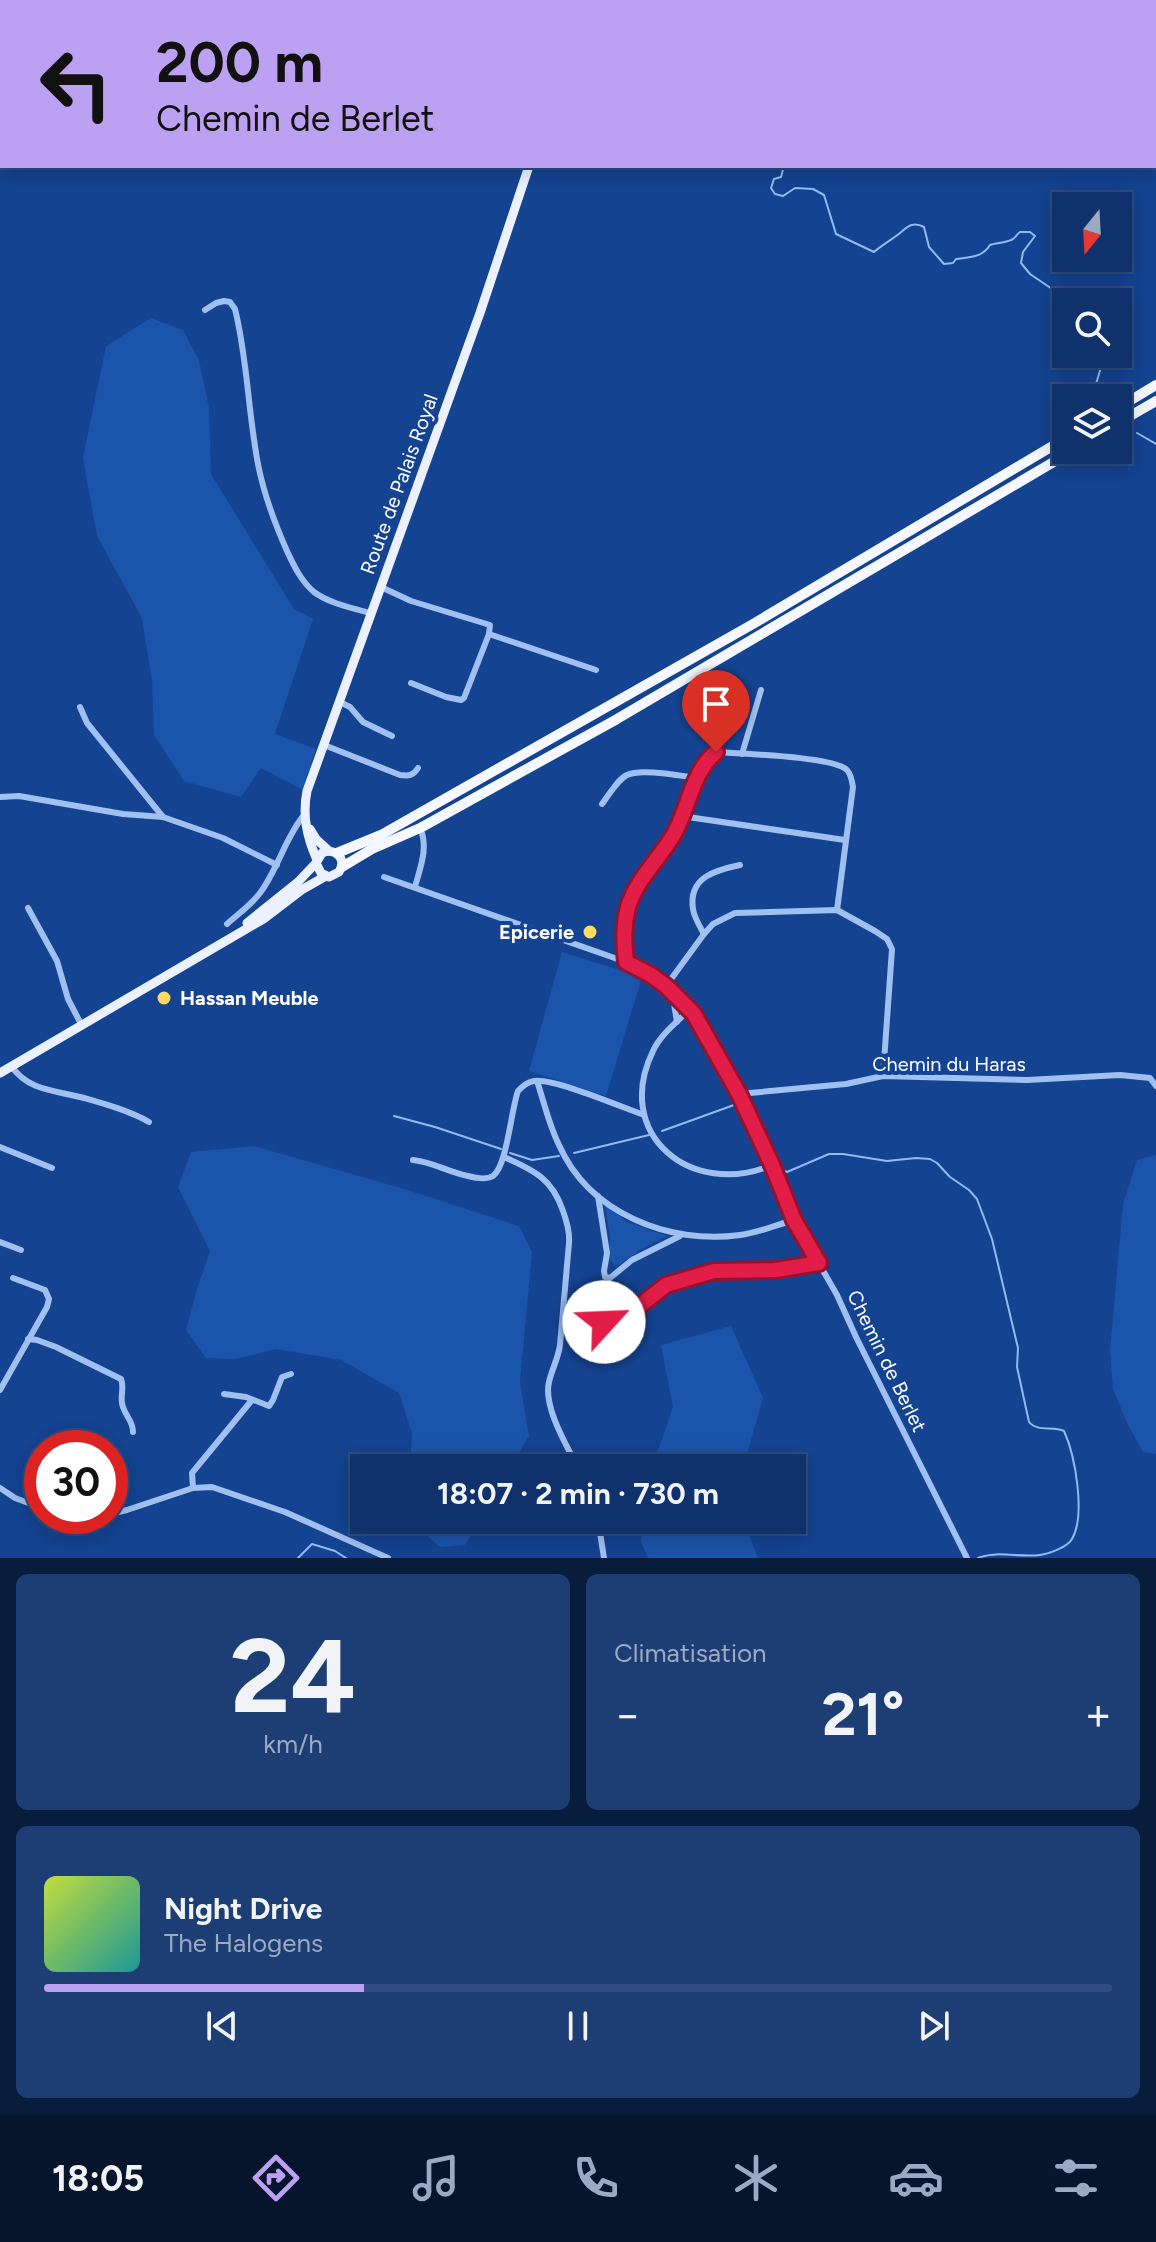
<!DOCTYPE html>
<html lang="fr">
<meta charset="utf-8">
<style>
body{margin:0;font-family:Figtree,sans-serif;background:#1d3e75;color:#f1f3f6;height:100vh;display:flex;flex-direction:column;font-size:30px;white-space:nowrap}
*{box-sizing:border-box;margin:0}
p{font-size:26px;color:#9baac2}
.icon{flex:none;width:44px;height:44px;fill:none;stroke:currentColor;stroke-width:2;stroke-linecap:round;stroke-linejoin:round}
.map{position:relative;height:1558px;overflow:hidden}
.sheet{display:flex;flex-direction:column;gap:16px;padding:16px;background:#081c3c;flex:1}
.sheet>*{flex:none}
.guide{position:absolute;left:0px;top:0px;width:1156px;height:168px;box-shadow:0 4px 20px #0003,0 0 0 2px #2f4d80;background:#bca0f2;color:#111;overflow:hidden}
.needle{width:52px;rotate:198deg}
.fabs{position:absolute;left:1052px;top:192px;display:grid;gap:16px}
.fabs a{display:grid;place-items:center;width:80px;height:80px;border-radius:0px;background:#0f326d;box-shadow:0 4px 20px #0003,0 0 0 2px #2f4d80;font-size:40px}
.speed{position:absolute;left:24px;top:1430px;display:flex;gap:16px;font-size:40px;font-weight:700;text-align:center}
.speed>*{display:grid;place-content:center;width:104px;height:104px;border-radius:50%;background:#0f326d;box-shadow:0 4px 20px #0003,0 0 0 2px #2f4d80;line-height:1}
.speed .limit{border:12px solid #d22;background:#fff;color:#111}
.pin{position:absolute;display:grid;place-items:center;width:68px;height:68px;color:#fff;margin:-82px -34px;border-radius:50% 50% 50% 0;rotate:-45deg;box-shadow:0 0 8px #0007}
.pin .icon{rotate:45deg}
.me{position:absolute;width:88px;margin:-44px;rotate:65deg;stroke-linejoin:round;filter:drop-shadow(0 0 6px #0008)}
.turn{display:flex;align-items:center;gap:28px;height:168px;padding:0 24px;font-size:36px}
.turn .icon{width:104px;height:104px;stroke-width:2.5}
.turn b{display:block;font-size:56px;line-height:68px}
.big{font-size:60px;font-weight:700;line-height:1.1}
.sheet .widget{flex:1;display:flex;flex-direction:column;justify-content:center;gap:12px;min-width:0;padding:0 28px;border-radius:12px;background:#1d3e75}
.sheet .dial{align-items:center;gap:0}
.dial b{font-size:104px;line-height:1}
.song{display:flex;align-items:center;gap:24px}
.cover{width:96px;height:96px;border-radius:12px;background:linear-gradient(135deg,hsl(70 70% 55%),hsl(180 70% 35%))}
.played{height:8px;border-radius:4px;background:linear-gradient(90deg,#bca0f2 30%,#2f4d80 30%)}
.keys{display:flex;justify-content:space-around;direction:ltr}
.heat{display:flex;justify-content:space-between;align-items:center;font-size:44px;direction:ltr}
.sheet .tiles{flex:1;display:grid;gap:16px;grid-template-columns:1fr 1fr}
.widget:last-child{grid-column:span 2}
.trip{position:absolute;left:350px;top:1454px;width:456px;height:80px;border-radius:0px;background:#0f326d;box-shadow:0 4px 20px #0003,0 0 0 2px #2f4d80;font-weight:700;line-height:80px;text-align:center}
.tab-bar{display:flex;height:128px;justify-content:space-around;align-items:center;background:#06142c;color:#9baac2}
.tab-bar .icon{width:56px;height:56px}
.tab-bar .active{color:#bca0f2}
.tab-bar b{font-size:36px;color:#f1f3f6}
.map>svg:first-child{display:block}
.green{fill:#1b54ab}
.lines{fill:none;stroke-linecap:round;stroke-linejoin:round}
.stream{stroke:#92baf4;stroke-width:2}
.minor{stroke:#a0c0f1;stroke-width:6}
.primary{stroke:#ebf1ff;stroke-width:9}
.trunk{stroke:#f5f8ff;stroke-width:10}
.route-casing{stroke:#92132f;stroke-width:20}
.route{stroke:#e11d48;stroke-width:14}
.poi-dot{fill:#ffda61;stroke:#144391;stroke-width:3}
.labels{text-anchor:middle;stroke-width:8;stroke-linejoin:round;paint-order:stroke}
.street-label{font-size:20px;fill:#fff;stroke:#144391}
.poi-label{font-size:20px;font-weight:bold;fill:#fff;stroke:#144391;text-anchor:end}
</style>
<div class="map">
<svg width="1156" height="1558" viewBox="0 0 1156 1558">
<rect width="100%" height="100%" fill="#144391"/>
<g class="green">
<path d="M151 318 183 330 199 360 209 408 211 474 294 609 313 619 275 734 316 749 303 790 261 768 241 797 184 781 154 735 152 680 142 618 97 536 83 458 106 346Z"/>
<path d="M562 952 642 977 606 1096 529 1071Z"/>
<path d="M254 1146 401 1188 519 1226 532 1252 520 1382 529 1436 510 1468H410L412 1433 399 1393 341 1360 276 1349 236 1359 206 1358 186 1330 196 1292 210 1251 178 1187 191 1152Z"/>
<path d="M1156 1155V1454L1143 1452 1127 1423 1113 1389 1110 1351 1123 1204 1137 1160Z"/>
<path d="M605 1204 627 1222 667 1236 643 1248 621 1264 614 1265 610 1259V1237Z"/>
<path d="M731 1326 763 1398 743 1468H652L673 1407 661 1345Z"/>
<path d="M417 1520H479L465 1545 440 1547 418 1528Z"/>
<path d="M644 1520H743L758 1558H648L641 1542Z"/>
</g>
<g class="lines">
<g class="stream">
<path d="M559 0V2"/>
<path d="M784 166 781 177 774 179 771 188 775 194 783 196 795 188 813 189 824 195 836 234 874 252C881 246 888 242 896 236 906 229 911 220 924 227L929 247 944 264 953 263 956 259C969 257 982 258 990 245 996 243 1010 242 1013 239 1016 237 1017 234 1020 232H1030L1035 236 1023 252 1021 263 1030 274 1052 289 1066 304"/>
<path d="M1105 354 1096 384 1109 395"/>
<path d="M1137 433 1156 444"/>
<path d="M749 1099 782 1170 787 1172 829 1154H843L887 1161 916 1158 930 1159 937 1163 950 1177 969 1190 977 1199 992 1239 1018 1348 1017 1367 1029 1422C1037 1432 1053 1426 1064 1431 1075 1455 1086 1515 1072 1539 1068 1547 1048 1554 1040 1555 1019 1558 998 1550 978 1558"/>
<path d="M394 1116 435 1127 501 1149"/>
<path d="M662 1131 734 1105"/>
<path d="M510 1153 532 1160 559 1156"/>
<path d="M574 1153 649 1135"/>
<path d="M298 1558 312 1544 335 1551 346 1558"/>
</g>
<g class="minor">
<path d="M374 0H405"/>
<path d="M472 0 473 2"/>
<path d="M0 117 2 118"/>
<path d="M205 310 216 303 224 301 230 302 235 309C248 361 248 416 259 469 265 497 275 524 287 551 294 566 301 581 314 592 330 604 354 608 372 614"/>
<path d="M381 587 411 601 490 625 489 634 464 698 461 700 446 697 411 683"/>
<path d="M489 634 596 670"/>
<path d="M340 702 350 707 363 722 392 736"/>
<path d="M80 707 87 723 163 817"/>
<path d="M324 745 400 775C409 776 413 776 418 768"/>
<path d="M742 754 761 690"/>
<path d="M0 797 19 796 123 814 163 817 223 838 277 865"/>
<path d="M602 804C609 795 617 780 627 775 641 768 681 776 698 778"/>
<path d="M681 816 845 840"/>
<path d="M384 877 626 962 651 975 666 986 690 1009 739 1094 772 1165 794 1220 837 1295 856 1337 967 1558"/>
<path d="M415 887C420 868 429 847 420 828"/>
<path d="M28 908 57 961 68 999 81 1024"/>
<path d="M227 924C238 914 251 905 260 893 278 869 285 838 304 815"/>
<path d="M704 934C700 927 694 917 693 909 688 877 716 870 740 865"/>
<path d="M626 962C624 943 623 926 628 907 636 880 660 858 674 834 689 807 692 772 716 752 739 754 833 756 847 770 851 774 852 781 853 787L837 910"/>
<path d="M666 986 704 934 713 924 735 913 837 910 875 931 887 939 892 949 883 1076"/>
<path d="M672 991 677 1022"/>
<path d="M690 1009C677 1022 661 1034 653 1051 612 1135 692 1199 772 1165"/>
<path d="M11 1066C30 1092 55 1090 84 1098 105 1104 130 1111 149 1122"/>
<path d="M537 1081C544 1102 549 1125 559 1145 589 1213 669 1245 740 1235 758 1233 776 1225 794 1220"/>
<path d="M739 1094 846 1084 883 1076 1027 1080 1120 1075 1150 1078 1156 1086"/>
<path d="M0 1147 52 1168"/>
<path d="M504 1157C533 1170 552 1178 563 1211 567 1222 570 1232 569 1243L560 1345C558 1359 552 1369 549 1382 543 1407 567 1446 578 1468"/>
<path d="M413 1160C433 1162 448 1172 468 1176 475 1178 486 1180 493 1176 507 1166 511 1110 518 1091 523 1086 527 1082 534 1081 554 1078 621 1107 644 1115"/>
<path d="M598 1196 607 1253 604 1271 605 1277 610 1278 632 1260 680 1236"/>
<path d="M0 1242 21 1250"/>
<path d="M562 1327 604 1322 632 1312 666 1285 714 1271 776 1270 819 1263"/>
<path d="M28 1339 37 1340 56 1347 121 1379C125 1389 119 1397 123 1407 126 1417 133 1421 133 1432"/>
<path d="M0 1390 47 1307 49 1299 45 1290 13 1278"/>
<path d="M224 1394 246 1397 269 1406 273 1400 282 1377 291 1374"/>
<path d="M0 1488 15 1498 42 1508"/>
<path d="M193 1488 192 1473 252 1400"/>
<path d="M110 1514 127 1510 193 1488 212 1487 285 1512 388 1558"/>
<path d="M598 1520 604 1558"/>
</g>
<g class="primary">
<path d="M610 2 612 0"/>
<path d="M310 829 316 839 328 850"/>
<path d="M317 860C307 837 302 816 307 791L480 313 529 166"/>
<path d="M247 923 298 882 316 863 322 853C336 847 347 859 339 872L329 877 321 873 316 863"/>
<path d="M0 1073 265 918 303 889 326 876"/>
</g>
<g class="trunk">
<path d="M1118 408 1156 385"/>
<path d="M1118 423 1156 401"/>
<path d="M337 853 381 835 753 624 1066 438"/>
<path d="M342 867 372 849 420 828 617 719 1074 450"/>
</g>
</g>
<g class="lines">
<defs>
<path id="route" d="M604 1322 632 1312 666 1285 714 1271 776 1270 819 1263 794 1220 772 1165 739 1094 694 1014 666 986 651 975 626 962C624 943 623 926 628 907 636 880 660 858 674 834 689 807 692 772 716 752"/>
</defs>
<use href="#route" class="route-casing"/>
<use href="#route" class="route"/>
</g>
<g class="poi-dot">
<circle cx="590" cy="932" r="8"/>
<circle cx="164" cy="998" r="8"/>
</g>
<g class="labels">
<g class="street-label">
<text transform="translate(399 484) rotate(-70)" y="7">Route de Palais Royal</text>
<text x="949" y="1071">Chemin du Haras</text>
<text transform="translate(887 1361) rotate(64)" y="7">Chemin de Berlet</text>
</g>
<g class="poi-label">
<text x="574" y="939">Epicerie</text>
<text x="180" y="1005" text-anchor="start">Hassan Meuble</text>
</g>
</g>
</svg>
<div class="fabs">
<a><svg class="needle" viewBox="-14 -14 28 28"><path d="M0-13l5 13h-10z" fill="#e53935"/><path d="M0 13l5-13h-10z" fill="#9baac2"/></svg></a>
<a><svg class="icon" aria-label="search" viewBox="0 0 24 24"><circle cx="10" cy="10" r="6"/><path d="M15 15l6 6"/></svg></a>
<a><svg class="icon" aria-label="layers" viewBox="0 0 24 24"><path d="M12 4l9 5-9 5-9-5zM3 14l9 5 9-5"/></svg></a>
</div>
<div class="speed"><div class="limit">30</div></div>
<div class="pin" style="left:716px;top:752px;background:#d93025"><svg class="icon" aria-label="arrive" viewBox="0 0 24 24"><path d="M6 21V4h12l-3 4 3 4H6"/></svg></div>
<svg class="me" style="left:604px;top:1322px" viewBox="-20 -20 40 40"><circle r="19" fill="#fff"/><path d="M0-13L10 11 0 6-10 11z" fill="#e11d48"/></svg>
<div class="trip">18:07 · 2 min · 730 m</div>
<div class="guide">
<div class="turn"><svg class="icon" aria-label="left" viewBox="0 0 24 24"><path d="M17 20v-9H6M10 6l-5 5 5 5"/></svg><div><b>200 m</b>Chemin de Berlet</div></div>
</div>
</div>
<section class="sheet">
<div class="tiles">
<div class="widget dial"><b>24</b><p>km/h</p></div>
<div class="widget"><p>Climatisation</p>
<div class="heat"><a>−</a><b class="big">21°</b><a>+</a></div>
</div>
<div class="widget">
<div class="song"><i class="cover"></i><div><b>Night Drive</b><p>The Halogens</p></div></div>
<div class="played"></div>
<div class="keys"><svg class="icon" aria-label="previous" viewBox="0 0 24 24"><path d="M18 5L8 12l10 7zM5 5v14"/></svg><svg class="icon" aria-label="pause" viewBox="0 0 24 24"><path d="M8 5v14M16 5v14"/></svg><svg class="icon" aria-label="next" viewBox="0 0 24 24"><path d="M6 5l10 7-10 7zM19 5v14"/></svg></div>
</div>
</div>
</section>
<nav class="tab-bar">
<b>18:05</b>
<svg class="icon active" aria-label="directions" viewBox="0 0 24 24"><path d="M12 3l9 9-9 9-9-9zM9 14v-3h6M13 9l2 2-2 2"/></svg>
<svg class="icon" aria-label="music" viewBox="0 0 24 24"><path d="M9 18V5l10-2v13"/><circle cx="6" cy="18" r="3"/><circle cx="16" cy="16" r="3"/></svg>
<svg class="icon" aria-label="phone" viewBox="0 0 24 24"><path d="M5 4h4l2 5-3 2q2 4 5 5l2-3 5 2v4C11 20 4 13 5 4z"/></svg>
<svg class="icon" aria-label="climate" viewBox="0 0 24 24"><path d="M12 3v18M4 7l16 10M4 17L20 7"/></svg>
<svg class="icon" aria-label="car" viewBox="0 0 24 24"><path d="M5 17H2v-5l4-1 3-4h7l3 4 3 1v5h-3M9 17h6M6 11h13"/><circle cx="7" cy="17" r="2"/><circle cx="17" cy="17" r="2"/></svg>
<svg class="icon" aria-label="filters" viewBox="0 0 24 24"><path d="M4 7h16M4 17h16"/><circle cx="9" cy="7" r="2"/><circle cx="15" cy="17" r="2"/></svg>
</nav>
